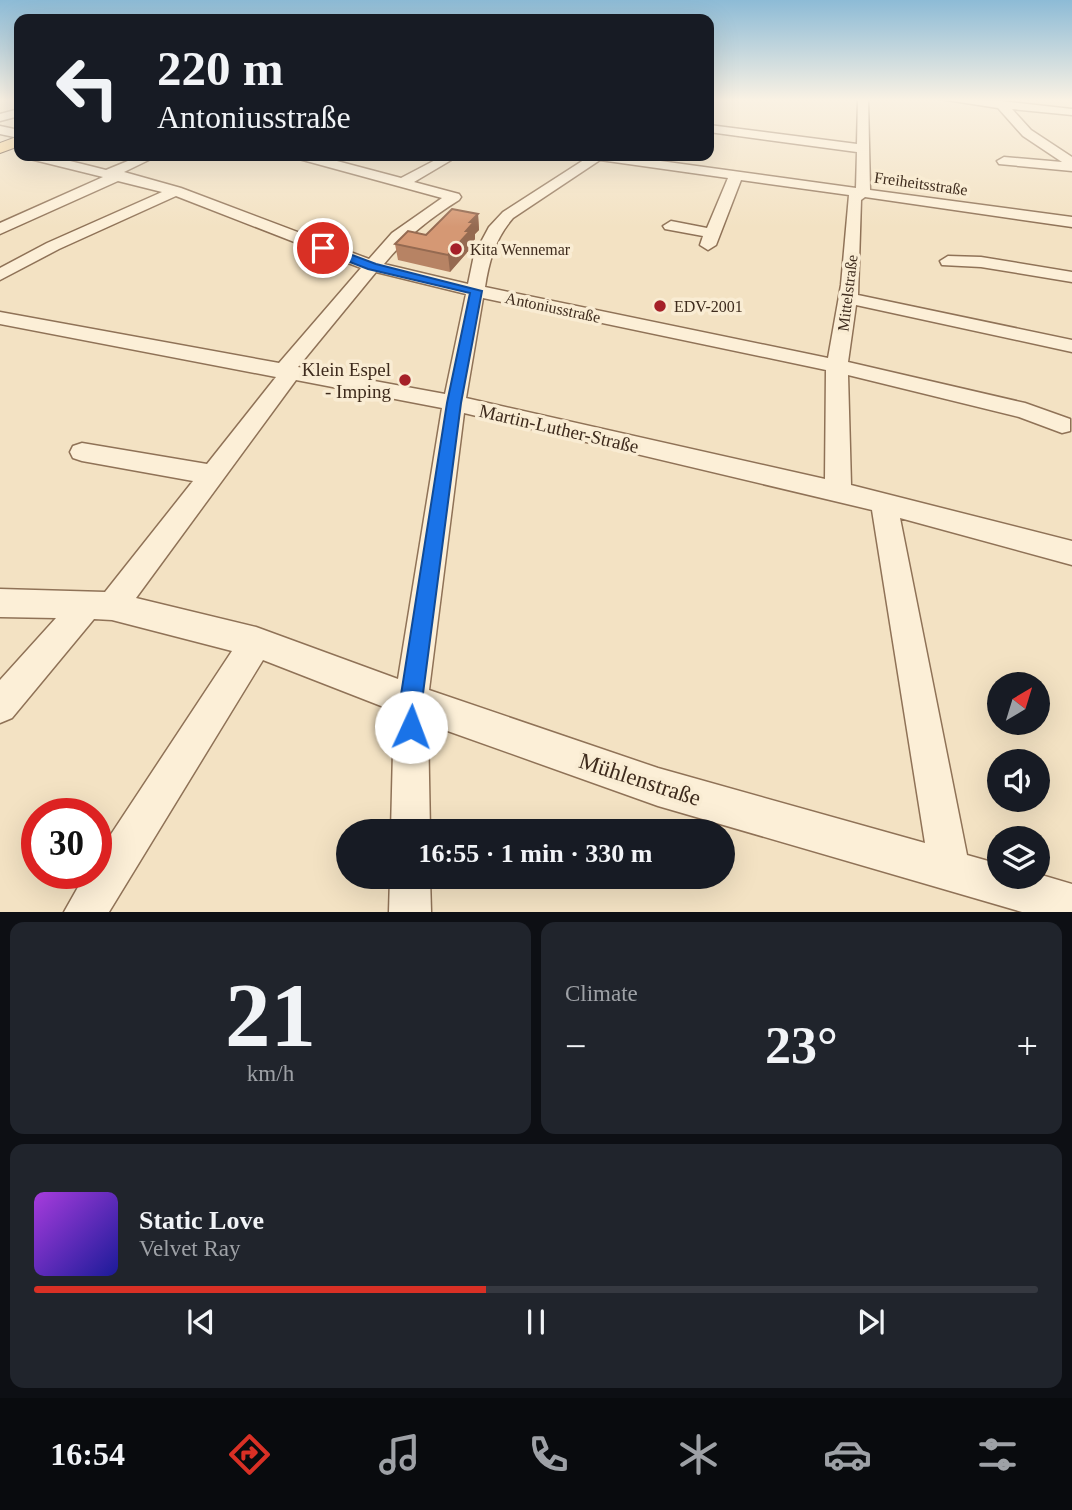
<!DOCTYPE html>
<meta charset="utf-8">
<style>
body{margin:0;font-family:"Times New Roman",serif;background:#20242c;color:#f1f3f6;height:100vh;display:flex;flex-direction:column;font-size:26px;white-space:nowrap}
*{box-sizing:border-box;margin:0}
p{font-size:23px;color:#9ea1a6}
.icon{flex:none;width:38px;height:38px;fill:none;stroke:currentColor;stroke-width:2;stroke-linecap:round;stroke-linejoin:round}
.map{position:relative;height:912px;overflow:hidden}
.side{display:flex;flex-direction:column;gap:10px;padding:10px;background:#0d0f14;flex:1}
.side>*{flex:none}
.hud{position:absolute;left:14px;top:14px;width:700px;height:147px;border-radius:14px;box-shadow:0 7px 28px #0002;background:#171b24;color:#f1f3f6;overflow:hidden}
.needle{width:46px;rotate:38deg}
.tools{position:absolute;left:987px;top:672px;display:grid;gap:14px}
.tools a{display:grid;place-items:center;width:63px;height:63px;border-radius:50%;background:#171b24;box-shadow:0 7px 28px #0002;font-size:35px}
.speed{position:absolute;left:21px;top:798px;display:flex;gap:14px;font-size:35px;font-weight:700;text-align:center}
.speed>*{display:grid;place-content:center;width:91px;height:91px;border-radius:50%;background:#171b24;box-shadow:0 7px 28px #0002;line-height:1}
.speed .limit{border:10px solid #d22;background:#fff;color:#111}
.pin{position:absolute;display:grid;place-items:center;width:60px;height:60px;color:#fff;margin:-30px;border:4px solid #fff;border-radius:50%;box-shadow:0 2px 7px #0007}
.me{position:absolute;width:77px;margin:-38px;rotate:2deg;stroke-linejoin:round;filter:drop-shadow(0 0 5px #0008)}
.turn{display:flex;align-items:center;gap:24px;height:147px;padding:0 28px;font-size:32px}
.turn .icon{width:91px;height:91px;stroke-width:2.5}
.turn b{display:block;font-size:49px;line-height:60px}
.big{font-size:52px;font-weight:800;line-height:1.1}
.side .widget{flex:1;display:flex;flex-direction:column;justify-content:center;gap:10px;min-width:0;padding:0 24px;border-radius:14px;background:#20242c}
.side .dial{align-items:center;gap:0}
.dial b{font-size:91px;line-height:1}
.song{display:flex;align-items:center;gap:21px}
.cover{width:84px;height:84px;border-radius:10px;background:linear-gradient(135deg,hsl(280 70% 55%),hsl(240 70% 35%))}
.played{height:7px;border-radius:4px;background:linear-gradient(90deg,#d93025 45%,#363941 45%)}
.keys{display:flex;justify-content:space-around;direction:ltr}
.heat{display:flex;justify-content:space-between;align-items:center;font-size:38px;direction:ltr}
.side .tiles{flex:1;display:grid;gap:10px;grid-template-columns:1fr 1fr}
.widget:last-child{grid-column:span 2}
.trip{position:absolute;left:336px;top:819px;width:399px;height:70px;border-radius:35px;background:#171b24;box-shadow:0 7px 28px #0002;font-weight:800;line-height:70px;text-align:center}
.dock{display:flex;height:112px;justify-content:space-around;align-items:center;background:#090b0e;color:#9ea1a6}
.dock .icon{width:49px;height:49px}
.dock .selected{color:#d93025}
.dock b{font-size:32px;color:#f1f3f6}
.map>svg:first-child{display:block}
.lines{fill:none;stroke-linecap:round;stroke-linejoin:round}
.minor-casing{stroke:#8f7257;stroke-width:3}
.major-casing{stroke:#5d402c;stroke-width:2}
.minor{fill:#fcefd7;fill-rule:evenodd}
.major{fill:#fad697;fill-rule:evenodd}
.wall{fill:#b78364}
.shaded-wall{fill:#956a51}
.building{fill:#d59874;stroke:#956a51;stroke-width:2}
.route{fill:#1a73e8;stroke:#114b97;stroke-width:2}
.poi-dot{fill:#a52028;stroke:#f9ecd3;stroke-width:2.5}
.labels{text-anchor:middle;stroke-width:7;stroke-linejoin:round;paint-order:stroke}
.far-street-label{font-size:16px;fill:#3e2b1d;stroke:#f9ecd3}
.far-poi-label{font-size:16px;fill:#3e2b1d;stroke:#f9ecd3;text-anchor:start}
.poi-label{font-size:19px;fill:#3e2b1d;stroke:#f9ecd3;text-anchor:end}
.street-label{font-size:19px;fill:#3e2b1d;stroke:#f9ecd3}
.near-street-label{font-size:23px;fill:#3e2b1d;stroke:#f9ecd3}
</style>
<div class="map">
<svg width="1072" height="912" viewBox="0 0 1072 912">
<rect width="100%" height="100%" fill="#f3e2c3"/>
<g class="lines">
<defs>
<g id="minor">
<path d="M858 99H868L870 190 1072 217V227L865 197 861 200 858 295 1072 340V352L856 305 848 362 1025 403 1070 419V431L1062 433 1019 417 848 375 851 485 1072 541V565L900 518 967 855 999 864V877H1038V874L1072 884V912H1022L658 806 428 724 430 831H391L394 711 263 660 109 912H64L86 873H96V857L232 651 112 620 94 619 12 718 0 723V680L56 618 0 617V589L105 592 193 481 82 461 73 458 70 452 73 446 82 443 207 464 276 377 0 324V312L279 363 361 268 176 196 59 249 0 280V268L47 243 162 192 118 181 0 234V223L103 177 30 159 29 156H50L106 170 140 156H157L124 172 181 188 369 259 392 233 442 198 299 159 298 156H318L401 178 443 156H458L414 182 459 194 461 197 459 200C429 219 406 237 384 264L468 284 474 255 489 227 503 212 590 156H624L856 188 857 152 709 132V125L857 144ZM600 160 728 178 707 228 671 221 663 226 665 229 703 236 700 245 708 250 716 245 741 180 849 195 841 285 828 358 485 287C489 261 495 239 513 218ZM376 272 466 294 445 394 298 367ZM483 298 826 370 825 479 466 398ZM296 380 442 408 398 679 256 627 136 598ZM464 413 872 510 925 843 658 768 429 690Z"/>
<path d="M940 99 1001 101 1072 109V115L1012 109 1031 130 1072 157V171L999 164 997 161 1004 157 1062 162 1023 136 998 108Z"/>
<path d="M19 109V116L0 121V114Z"/>
<path d="M0 126 19 130V138L0 134Z"/>
<path d="M948 256 981 257 1072 272V282L981 267 942 265 940 261Z"/>
<path d="M390 877H430L431 912H389Z"/>
</g>
<path id="major" d="M19 136V146L0 153V143Z"/>
</defs>
<use href="#minor" class="minor-casing"/>
<use href="#major" class="major-casing"/>
<use href="#minor" class="minor"/>
<use href="#major" class="major"/>
</g>
<path class="wall" d="M478 214 479 230 475 234V239L471 244V248L450 272 398 260 395 244 426 235Z"/>
<path class="shaded-wall" d="M478 214 479 230 475 234V239L471 244V248L450 272 448 255 466 231 470 222Z"/>
<path class="building" d="M452 209 478 214 470 222H474L466 231H470L448 255 395 244 408 231 426 235Z"/>
<linearGradient id="sky" x2="0" y2="1"><stop stop-color="#8dbbd6"/><stop offset="0.44" stop-color="#faf2e4"/><stop offset="1" stop-color="#faf2e4" stop-opacity="0"/></linearGradient>
<rect width="1072" height="227" fill="url(#sky)"/>
<path class="route" d="M323 244 376 264 482 291 461 403 422 701V727L419 736 411 739 402 736 399 727 400 701 447 403 470 293 368 269 319 250 318 248Z"/>
<g class="poi-dot">
<circle cx="456" cy="249" r="7"/>
<circle cx="660" cy="306" r="7"/>
<circle cx="405" cy="380" r="7"/>
</g>
<g class="labels">
<g class="far-street-label">
<text transform="translate(921 183) rotate(8)" y="6">Freiheitsstraße</text>
<text transform="translate(847 293) rotate(-83)" y="6">Mittelstraße</text>
<text transform="translate(553 307) rotate(12)" y="6">Antoniusstraße</text>
</g>
<g class="far-poi-label">
<text x="470" y="255">Kita Wennemar</text>
<text x="674" y="312">EDV-2001</text>
</g>
<g class="poi-label">
<text x="391" y="376">Klein Espel<tspan x="391" dy="22">- Imping</tspan></text>
</g>
<g class="street-label">
<text transform="translate(559 428) rotate(13)" y="7">Martin-Luther-Straße</text>
</g>
<g class="near-street-label">
<text transform="translate(640 779) rotate(18)" y="8">Mühlenstraße</text>
</g>
</g>
</svg>
<div class="tools">
<a><svg class="needle" viewBox="-14 -14 28 28"><path d="M0-13l5 13h-10z" fill="#e53935"/><path d="M0 13l5-13h-10z" fill="#9ea1a6"/></svg></a>
<a><svg class="icon" aria-label="sound" viewBox="0 0 24 24"><path d="M4 9h4l5-4v14l-5-4H4zM17 9q2 3 0 6"/></svg></a>
<a><svg class="icon" aria-label="layers" viewBox="0 0 24 24"><path d="M12 4l9 5-9 5-9-5zM3 14l9 5 9-5"/></svg></a>
</div>
<div class="speed"><div class="limit">30</div></div>
<div class="pin" style="left:323px;top:248px;background:#d93025"><svg class="icon" aria-label="arrive" viewBox="0 0 24 24"><path d="M6 21V4h12l-3 4 3 4H6"/></svg></div>
<svg class="me" style="left:411px;top:727px" viewBox="-20 -20 40 40"><circle r="19" fill="#fff"/><path d="M0-13L10 11 0 6-10 11z" fill="#1a73e8"/></svg>
<div class="trip">16:55 · 1 min · 330 m</div>
<div class="hud">
<div class="turn"><svg class="icon" aria-label="left" viewBox="0 0 24 24"><path d="M17 20v-9H6M10 6l-5 5 5 5"/></svg><div><b>220 m</b>Antoniusstraße</div></div>
</div>
</div>
<section class="side">
<div class="tiles">
<div class="widget dial"><b>21</b><p>km/h</p></div>
<div class="widget"><p>Climate</p>
<div class="heat"><a>−</a><b class="big">23°</b><a>+</a></div>
</div>
<div class="widget">
<div class="song"><i class="cover"></i><div><b>Static Love</b><p>Velvet Ray</p></div></div>
<div class="played"></div>
<div class="keys"><svg class="icon" aria-label="previous" viewBox="0 0 24 24"><path d="M18 5L8 12l10 7zM5 5v14"/></svg><svg class="icon" aria-label="pause" viewBox="0 0 24 24"><path d="M8 5v14M16 5v14"/></svg><svg class="icon" aria-label="next" viewBox="0 0 24 24"><path d="M6 5l10 7-10 7zM19 5v14"/></svg></div>
</div>
</div>
</section>
<nav class="dock">
<b>16:54</b>
<svg class="icon selected" aria-label="directions" viewBox="0 0 24 24"><path d="M12 3l9 9-9 9-9-9zM9 14v-3h6M13 9l2 2-2 2"/></svg>
<svg class="icon" aria-label="music" viewBox="0 0 24 24"><path d="M9 18V5l10-2v13"/><circle cx="6" cy="18" r="3"/><circle cx="16" cy="16" r="3"/></svg>
<svg class="icon" aria-label="phone" viewBox="0 0 24 24"><path d="M5 4h4l2 5-3 2q2 4 5 5l2-3 5 2v4C11 20 4 13 5 4z"/></svg>
<svg class="icon" aria-label="climate" viewBox="0 0 24 24"><path d="M12 3v18M4 7l16 10M4 17L20 7"/></svg>
<svg class="icon" aria-label="car" viewBox="0 0 24 24"><path d="M5 17H2v-5l4-1 3-4h7l3 4 3 1v5h-3M9 17h6M6 11h13"/><circle cx="7" cy="17" r="2"/><circle cx="17" cy="17" r="2"/></svg>
<svg class="icon" aria-label="filters" viewBox="0 0 24 24"><path d="M4 7h16M4 17h16"/><circle cx="9" cy="7" r="2"/><circle cx="15" cy="17" r="2"/></svg>
</nav>
